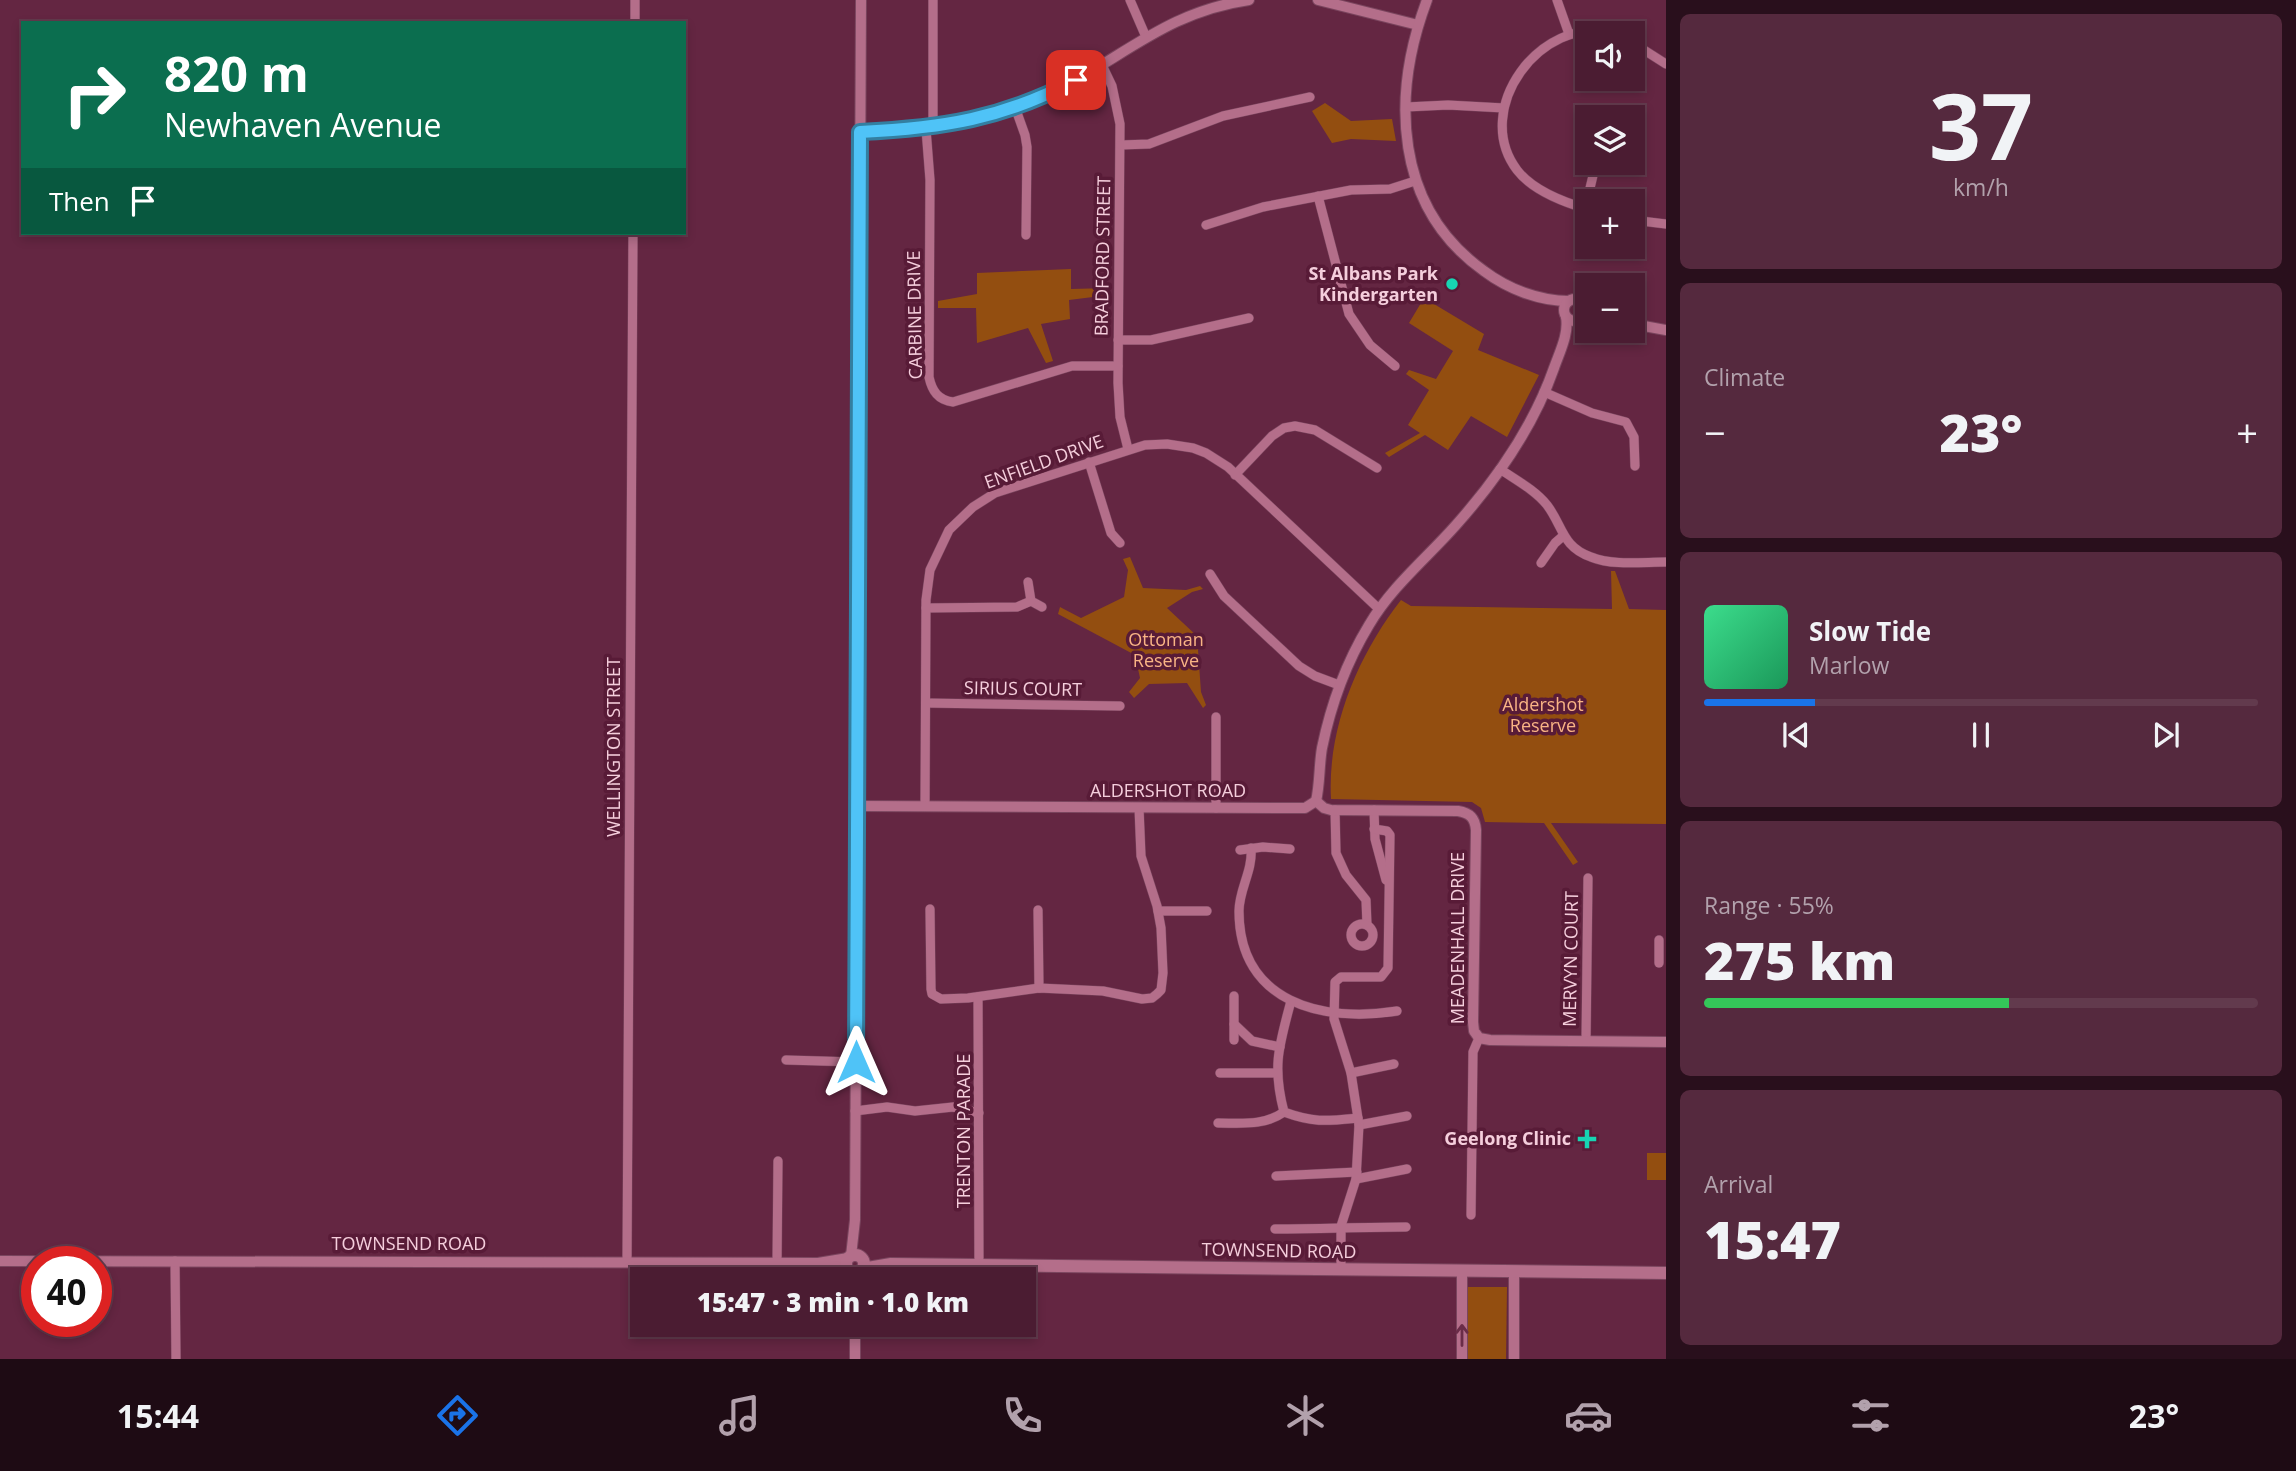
<!DOCTYPE html>
<meta charset="utf-8">
<style>
body{margin:0;font-family:"Open Sans",sans-serif;background:#55293e;color:#f1f3f6;height:100vh;display:flex;flex-direction:column;font-size:26px;white-space:nowrap}
*{box-sizing:border-box;margin:0}
p{font-size:23px;color:#b2a1ac}
.icon{flex:none;width:38px;height:38px;fill:none;stroke:currentColor;stroke-width:2;stroke-linecap:round;stroke-linejoin:round}
.map{position:relative;flex:1;overflow:hidden}
.drawer{display:flex;flex-direction:column;gap:14px;padding:14px;background:#290f1c;width:630px}
.drawer>*{flex:none}
.top-card{position:absolute;left:21px;top:21px;width:665px;height:214px;border-radius:0px;box-shadow:0 4px 10px #0003,0 0 0 2px #623a4d;background:#0b6e4f;color:#fff;overflow:hidden}
.buttons{position:absolute;left:1575px;top:21px;display:grid;gap:14px}
.buttons a{display:grid;place-items:center;width:70px;height:70px;border-radius:0px;background:#4b1c32;box-shadow:0 4px 10px #0003,0 0 0 2px #623a4d;font-size:35px}
.speed{position:absolute;left:21px;top:1246px;display:flex;gap:14px;font-size:35px;font-weight:700;text-align:center}
.speed>*{display:grid;place-content:center;width:91px;height:91px;border-radius:50%;background:#4b1c32;box-shadow:0 4px 10px #0003,0 0 0 2px #623a4d;line-height:1}
.speed .limit{border:10px solid #d22;background:#fff;color:#111}
.pin{position:absolute;display:grid;place-items:center;width:60px;height:60px;color:#fff;margin:-30px;border-radius:14px;box-shadow:0 4px 10px #0006}
.me{position:absolute;width:77px;margin:-38px;rotate:0deg;stroke-linejoin:round;filter:drop-shadow(0 0 5px #0008)}
.turn{display:flex;align-items:center;gap:24px;height:147px;padding:0 28px;font-size:32px}
.turn .icon{width:91px;height:91px;stroke-width:2.5}
.turn b{display:block;font-size:49px;line-height:60px}
.then{display:flex;align-items:center;height:66px;padding:0 28px;background:#0003;gap:14px;font-size:26px}
.big{font-size:52px;font-weight:800;line-height:1.1}
.drawer .tile{flex:1;display:flex;flex-direction:column;justify-content:center;gap:10px;min-width:0;padding:0 24px;border-radius:10px;background:#55293e}
.drawer .dial{align-items:center;gap:0}
.dial b{font-size:91px;line-height:1}
.song{display:flex;align-items:center;gap:21px}
.cover{width:84px;height:84px;border-radius:10px;background:linear-gradient(135deg,hsl(150 70% 55%),hsl(150 70% 35%))}
.played{height:7px;border-radius:4px;background:linear-gradient(90deg,#1a73e8 20%,#623a4d 20%)}
.keys{display:flex;justify-content:space-around;direction:ltr}
.heat{display:flex;justify-content:space-between;align-items:center;font-size:38px;direction:ltr}
.charge{height:10px;border-radius:5px;background:linear-gradient(90deg,#34c759 55%,#623a4d 0)}
.trip{position:absolute;left:630px;top:1267px;width:406px;height:70px;border-radius:0px;background:#4b1c32;box-shadow:0 4px 10px #0003,0 0 0 2px #623a4d;font-weight:800;line-height:70px;text-align:center}
.tabs{display:flex;height:112px;justify-content:space-around;align-items:center;background:#1e0b14;color:#b2a1ac}
.tabs .icon{width:49px;height:49px}
.tabs .active{color:#1a73e8}
.tabs b{font-size:32px;color:#f1f3f6}
main{display:flex;flex:1;min-height:0}
.map>svg:first-child{display:block}
.green{fill:#934e10}
.lines{fill:none;stroke-linecap:round;stroke-linejoin:round}
.minor-casing{stroke:#7a455e;stroke-width:10}
.tertiary-casing{stroke:#7a455e;stroke-width:12}
.secondary-casing{stroke:#7a455e;stroke-width:14}
.minor{stroke:#b46e8a;stroke-width:9}
.tertiary{stroke:#b46e8a;stroke-width:10}
.secondary{stroke:#b46e8a;stroke-width:12}
.oneway{stroke:#6a2c48}
.route-casing{stroke:#337fa1;stroke-width:18}
.route{stroke:#4fc3f7;stroke-width:12}
.poi-dot{fill:#17d5b3;stroke:#581b37;stroke-width:2.5}
.labels{text-anchor:middle;stroke-width:7;stroke-linejoin:round;paint-order:stroke}
.street-label{font-size:18px;fill:#f5cedc;stroke:#581b37}
.poi-label{font-size:18px;font-weight:bold;fill:#f5cedc;stroke:#581b37;text-anchor:end}
.park-label{font-size:18px;fill:#f9b485;stroke:#581b37}
</style>
<main>
<div class="map">
<svg width="1666" height="1359" viewBox="0 0 1666 1359">
<rect width="100%" height="100%" fill="#642642"/>
<g class="green">
<path d="M1325 103 1351 121 1392 119 1396 141 1351 139 1332 143 1312 111Z"/>
<path d="M1071 269V289L1109 288V295L1069 300 1070 319 1041 324 1053 361 1046 363 1028 328 977 343 976 308H938V301L977 294V273Z"/>
<path d="M1424 298 1484 334 1478 350 1539 375 1507 437 1471 416 1448 450 1425 435 1389 457 1385 453 1420 433 1408 425 1429 390 1406 374 1409 370 1436 379 1453 351 1409 323Z"/>
<path d="M1130 557 1143 588 1186 590 1200 586 1203 589 1192 592 1167 608 1197 636 1201 692 1206 705 1203 708 1187 683 1149 684 1134 698 1129 692 1140 678 1135 655 1058 614 1060 607 1081 618 1124 597 1128 570 1123 559Z"/>
<path d="M1611 571H1615L1629 609 1666 610V824L1551 823 1578 862 1573 865 1544 823 1485 822 1481 808 1472 802 1331 799C1327 728 1358 655 1401 600L1411 606 1612 609Z"/>
<rect x="1647" y="1153" width="19" height="27"/>
<path d="M1467 1287H1507L1506 1359H1466Z"/>
</g>
<g class="lines">
<defs>
<g id="minor">
<path d="M1130 0 1146 37"/>
<path d="M1557 0 1569 34"/>
<path d="M635 23V0"/>
<path d="M1633 43 1666 64"/>
<path d="M1102 65 1112 86 1120 124 1118 383 1120 417 1128 449"/>
<path d="M1015 107 1025 135 1027 147 1026 235"/>
<path d="M1406 107 1448 105 1504 108"/>
<path d="M933 127V0"/>
<path d="M926 129 930 180 929 377C932 391 938 400 953 402L1072 366H1118"/>
<path d="M1121 145 1149 144 1223 116 1310 97"/>
<path d="M1318 196 1349 314 1370 345 1395 366"/>
<path d="M1585 209 1596 163"/>
<path d="M1587 209C1563 202 1533 191 1517 170 1471 109 1541 15 1612 33"/>
<path d="M1633 220 1666 224"/>
<path d="M1206 225 1263 207 1351 190 1390 189 1415 181"/>
<path d="M1118 340H1151L1249 318"/>
<path d="M1544 392 1592 413 1626 422 1634 437 1635 466"/>
<path d="M1089 462 1111 533 1120 543"/>
<path d="M1500 469C1516 480 1535 490 1547 505 1563 526 1562 547 1591 557 1613 566 1642 562 1666 562"/>
<path d="M1235 475 1272 436 1284 428 1295 426 1315 430 1377 468"/>
<path d="M1541 563 1555 543 1563 536"/>
<path d="M1210 574 1224 596 1299 666 1315 676 1339 685"/>
<path d="M1028 582 1031 601 1042 607"/>
<path d="M926 608 1017 607 1031 601"/>
<path d="M926 703 1120 706"/>
<path d="M925 806 926 600 930 570 949 530 973 507 995 493 1145 445 1167 444 1193 448 1206 453 1228 467 1379 609"/>
<path d="M1216 808V717"/>
<path d="M1335 810 1336 853 1346 875 1366 900 1367 925"/>
<path d="M1374 810 1375 839 1386 880"/>
<path d="M1251 848C1253 871 1239 889 1239 911 1239 1003 1323 1023 1397 1011"/>
<path d="M1240 850 1263 847 1290 849"/>
<path d="M930 909 931 989 932 994 941 999 968 998 1039 988 1103 991 1142 999 1152 998 1157 994 1161 990 1163 973 1161 928 1157 906 1141 856 1139 808"/>
<path d="M1038 910 1039 988"/>
<path d="M1158 911H1207"/>
<circle cx="1362" cy="935" r="11"/>
<path d="M1659 940V963"/>
<path d="M978 997 979 1265"/>
<path d="M1291 1001C1279 1046 1272 1066 1284 1112 1314 1123 1327 1121 1358 1118"/>
<path d="M1234 1024 1252 1041 1280 1047"/>
<path d="M1234 1040V996"/>
<path d="M1586 1041 1588 878"/>
<path d="M786 1060 856 1062"/>
<path d="M1220 1073H1277"/>
<path d="M1351 1073 1394 1064"/>
<path d="M855 1111 887 1107 915 1111 953 1107 979 1113"/>
<path d="M1218 1123C1242 1123 1264 1126 1284 1112"/>
<path d="M1359 1125 1407 1116"/>
<path d="M1276 1176 1357 1172"/>
<path d="M1356 1179 1407 1169"/>
<path d="M1471 1215 1473 1052 1479 1038"/>
<path d="M1275 1229C1319 1229 1362 1227 1406 1227"/>
<path d="M175 1261 176 1359"/>
<path d="M627 1262 633 233"/>
<path d="M777 1263 778 1161"/>
<path d="M1341 1269V1226L1356 1179 1359 1125 1351 1073 1334 1019 1335 982 1341 977H1381L1388 968 1390 835 1387 831 1374 829"/>
</g>
<g id="tertiary">
<path d="M1318 0 1418 25"/>
<path d="M1427 0C1391 96 1394 207 1484 271 1508 289 1539 301 1569 301"/>
<path d="M860 132C930 130 999 120 1062 88 1128 53 1171 11 1249 0"/>
<circle cx="1575" cy="310" r="11"/>
<path d="M1633 324 1666 330"/>
<path d="M1316 801 1324 808 1331 810 1458 811C1470 813 1475 818 1476 830L1473 1022 1474 1031 1479 1038 1490 1040 1666 1042"/>
<path d="M1316 801C1320 784 1319 765 1322 748 1331 704 1346 663 1369 625 1392 586 1427 558 1456 525 1497 479 1534 425 1554 368 1560 351 1569 334 1566 317"/>
<path d="M857 806 1287 808H1305L1316 801"/>
<path d="M851 1256 855 1220 861 0"/>
<path d="M0 1261 818 1263 848 1258"/>
<path d="M827 1265 848 1269"/>
<path d="M858 1279 859 1272"/>
<path d="M855 1325V1359"/>
<path d="M1462 1359V1271"/>
<path d="M1514 1359V1271"/>
</g>
<g id="secondary">
<circle cx="855" cy="1264" r="9"/>
<path d="M862 1269 891 1264 1666 1273"/>
</g>
</defs>
<use href="#minor" class="minor-casing"/>
<use href="#tertiary" class="tertiary-casing"/>
<use href="#secondary" class="secondary-casing"/>
<use href="#minor" class="minor"/>
<use href="#tertiary" class="tertiary"/>
<use href="#secondary" class="secondary"/>
</g>
<defs><path id="oneway-shaft" d="M-6 0H5M1.5-3L5.5 0L1.5 3" fill="none" stroke-width="1.6" stroke-linecap="round" stroke-linejoin="round" transform="scale(1.75)"/></defs>
<use class="oneway" href="#oneway-shaft" transform="translate(1462 1335) rotate(-90)"/>
<g class="lines">
<defs>
<path id="route" d="M856 1062 860 132C943 128 1002 119 1076 80"/>
</defs>
<use href="#route" class="route-casing"/>
<use href="#route" class="route"/>
</g>
<g class="poi-dot">
<circle cx="1452" cy="284" r="7"/>
<path d="M1583.5 1128.5h7v7h7v7h-7v7h-7v-7h-7v-7h7z"/>
</g>
<g class="labels">
<g class="street-label">
<text transform="translate(1103 256) rotate(-89)" y="6">BRADFORD STREET</text>
<text transform="translate(915 315) rotate(-91)" y="6">CARBINE DRIVE</text>
<text transform="translate(1044 462) rotate(-20)" y="6">ENFIELD DRIVE</text>
<text transform="translate(1023 689) rotate(1)" y="6">SIRIUS COURT</text>
<text transform="translate(614 747) rotate(-90)" y="6">WELLINGTON STREET</text>
<text x="1168" y="797">ALDERSHOT ROAD</text>
<text transform="translate(1458 938) rotate(-90)" y="6">MEADENHALL DRIVE</text>
<text transform="translate(1571 959) rotate(-89)" y="6">MERVYN COURT</text>
<text transform="translate(964 1131) rotate(-90)" y="6">TRENTON PARADE</text>
<text x="409" y="1250">TOWNSEND ROAD</text>
<text transform="translate(1279 1251) rotate(1)" y="6">TOWNSEND ROAD</text>
</g>
<g class="poi-label">
<text x="1438" y="280">St Albans Park<tspan x="1438" dy="21">Kindergarten</tspan></text>
<text x="1571" y="1145">Geelong Clinic</text>
</g>
<g class="park-label">
<text x="1166" y="646">Ottoman<tspan x="1166" dy="21">Reserve</tspan></text>
<text x="1543" y="711">Aldershot<tspan x="1543" dy="21">Reserve</tspan></text>
</g>
</g>
</svg>
<div class="buttons">
<a><svg class="icon" aria-label="sound" viewBox="0 0 24 24"><path d="M4 9h4l5-4v14l-5-4H4zM17 9q2 3 0 6"/></svg></a>
<a><svg class="icon" aria-label="layers" viewBox="0 0 24 24"><path d="M12 4l9 5-9 5-9-5zM3 14l9 5 9-5"/></svg></a>
<a>+</a>
<a>−</a>
</div>
<div class="speed"><div class="limit">40</div></div>
<div class="pin" style="left:1076px;top:80px;background:#d93025"><svg class="icon" aria-label="arrive" viewBox="0 0 24 24"><path d="M6 21V4h12l-3 4 3 4H6"/></svg></div>
<svg class="me" style="left:856px;top:1062px" viewBox="-20 -20 40 40"><path d="M0-17L14 15 0 8-14 15z" fill="#4fc3f7" stroke="#fff" stroke-width="4"/></svg>
<div class="trip">15:47 · 3 min · 1.0 km</div>
<div class="top-card">
<div class="turn"><svg class="icon" aria-label="right" viewBox="0 0 24 24"><path d="M7 20v-9h11M14 6l5 5-5 5"/></svg><div><b>820 m</b>Newhaven Avenue</div></div>
<div class="then">Then<svg class="icon" aria-label="arrive" viewBox="0 0 24 24"><path d="M6 21V4h12l-3 4 3 4H6"/></svg></div>
</div>
</div>
<section class="drawer">
<div class="tile dial"><b>37</b><p>km/h</p></div>
<div class="tile"><p>Climate</p>
<div class="heat"><a>−</a><b class="big">23°</b><a>+</a></div>
</div>
<div class="tile">
<div class="song"><i class="cover"></i><div><b>Slow Tide</b><p>Marlow</p></div></div>
<div class="played"></div>
<div class="keys"><svg class="icon" aria-label="previous" viewBox="0 0 24 24"><path d="M18 5L8 12l10 7zM5 5v14"/></svg><svg class="icon" aria-label="pause" viewBox="0 0 24 24"><path d="M8 5v14M16 5v14"/></svg><svg class="icon" aria-label="next" viewBox="0 0 24 24"><path d="M6 5l10 7-10 7zM19 5v14"/></svg></div>
</div>
<div class="tile"><p>Range · 55%</p><b class="big">275 km</b><div class="charge"></div></div>
<div class="tile"><p>Arrival</p><b class="big">15:47</b></div>
</section>
</main>
<nav class="tabs">
<b>15:44</b>
<svg class="icon active" aria-label="directions" viewBox="0 0 24 24"><path d="M12 3l9 9-9 9-9-9zM9 14v-3h6M13 9l2 2-2 2"/></svg>
<svg class="icon" aria-label="music" viewBox="0 0 24 24"><path d="M9 18V5l10-2v13"/><circle cx="6" cy="18" r="3"/><circle cx="16" cy="16" r="3"/></svg>
<svg class="icon" aria-label="phone" viewBox="0 0 24 24"><path d="M5 4h4l2 5-3 2q2 4 5 5l2-3 5 2v4C11 20 4 13 5 4z"/></svg>
<svg class="icon" aria-label="climate" viewBox="0 0 24 24"><path d="M12 3v18M4 7l16 10M4 17L20 7"/></svg>
<svg class="icon" aria-label="car" viewBox="0 0 24 24"><path d="M5 17H2v-5l4-1 3-4h7l3 4 3 1v5h-3M9 17h6M6 11h13"/><circle cx="7" cy="17" r="2"/><circle cx="17" cy="17" r="2"/></svg>
<svg class="icon" aria-label="filters" viewBox="0 0 24 24"><path d="M4 7h16M4 17h16"/><circle cx="9" cy="7" r="2"/><circle cx="15" cy="17" r="2"/></svg>
<b>23°</b>
</nav>
